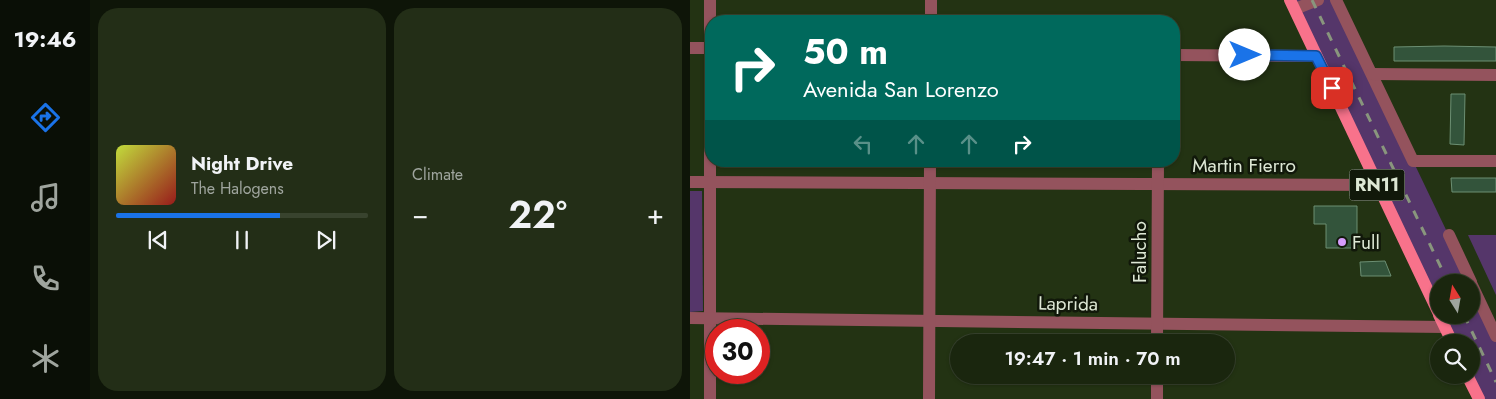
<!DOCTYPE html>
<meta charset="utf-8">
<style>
body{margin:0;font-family:Jost,sans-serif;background:#232e17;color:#f1f3f6;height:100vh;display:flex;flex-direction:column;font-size:19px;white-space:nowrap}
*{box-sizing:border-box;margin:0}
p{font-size:16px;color:#9fa59e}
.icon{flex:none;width:28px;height:28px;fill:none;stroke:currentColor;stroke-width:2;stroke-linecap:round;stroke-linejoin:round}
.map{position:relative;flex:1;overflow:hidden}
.drawer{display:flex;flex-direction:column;gap:8px;padding:8px;background:#0e1508;width:600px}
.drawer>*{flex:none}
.top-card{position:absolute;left:15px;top:15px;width:475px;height:152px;border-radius:20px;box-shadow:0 1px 4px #0004,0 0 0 1px #38432e;background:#00695c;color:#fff;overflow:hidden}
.needle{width:32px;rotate:349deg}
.controls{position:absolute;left:740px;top:274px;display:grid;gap:10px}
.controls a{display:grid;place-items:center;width:50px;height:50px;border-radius:50%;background:#1a260e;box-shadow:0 1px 4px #0004,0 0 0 1px #38432e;font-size:25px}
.speed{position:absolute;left:15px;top:319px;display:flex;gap:10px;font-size:25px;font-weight:700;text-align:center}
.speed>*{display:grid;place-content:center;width:65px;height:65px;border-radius:50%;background:#1a260e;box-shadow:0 1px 4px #0004,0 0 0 1px #38432e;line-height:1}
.speed .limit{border:8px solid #d22;background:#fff;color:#111}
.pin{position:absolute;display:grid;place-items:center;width:42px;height:42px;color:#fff;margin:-21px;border-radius:10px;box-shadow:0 2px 8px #0006}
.me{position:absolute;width:55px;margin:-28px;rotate:90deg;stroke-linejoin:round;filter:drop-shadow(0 0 4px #0008)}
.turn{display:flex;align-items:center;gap:18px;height:105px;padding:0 15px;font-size:22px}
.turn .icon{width:65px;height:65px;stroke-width:2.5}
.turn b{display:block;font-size:35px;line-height:42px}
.lanes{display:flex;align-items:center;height:48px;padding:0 15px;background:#0003;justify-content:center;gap:25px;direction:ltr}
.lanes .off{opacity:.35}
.big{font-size:38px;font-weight:600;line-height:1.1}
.drawer .card{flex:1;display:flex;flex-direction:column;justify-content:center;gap:8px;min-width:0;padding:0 18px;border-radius:20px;background:#232e17}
.song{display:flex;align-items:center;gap:15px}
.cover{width:60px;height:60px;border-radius:8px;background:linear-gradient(135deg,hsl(70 70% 55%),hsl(0 70% 35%))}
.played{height:5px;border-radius:2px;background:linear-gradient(90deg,#1a73e8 65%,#38432e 65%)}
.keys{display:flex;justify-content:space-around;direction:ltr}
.heat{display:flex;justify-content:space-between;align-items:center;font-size:28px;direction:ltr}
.drawer .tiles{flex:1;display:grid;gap:8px;grid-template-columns:repeat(2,1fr)}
.trip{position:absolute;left:260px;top:334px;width:285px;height:50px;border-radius:25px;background:#1a260e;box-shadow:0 1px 4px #0004,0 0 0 1px #38432e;font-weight:600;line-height:50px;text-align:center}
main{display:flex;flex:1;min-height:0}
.dock{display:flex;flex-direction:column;width:90px;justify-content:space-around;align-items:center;background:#0a0f06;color:#9fa59e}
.dock .icon{width:35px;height:35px}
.dock .active{color:#1a73e8}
.dock b{font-size:22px;color:#f1f3f6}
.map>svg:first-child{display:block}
.green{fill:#55366a}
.building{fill:#33543b;stroke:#6c8f73}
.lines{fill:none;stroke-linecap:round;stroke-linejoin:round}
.minor{stroke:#94535d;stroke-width:12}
.major{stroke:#f8728b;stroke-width:12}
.rail{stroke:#89967d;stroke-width:3;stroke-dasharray:9 9;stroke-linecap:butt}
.route-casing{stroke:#114b97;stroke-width:12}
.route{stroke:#1a73e8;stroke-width:9}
.poi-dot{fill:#d59cfb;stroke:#11180a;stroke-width:2}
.labels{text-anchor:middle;stroke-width:5;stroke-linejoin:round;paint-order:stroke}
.shield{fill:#11180a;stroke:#a0aa98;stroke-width:1}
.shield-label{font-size:18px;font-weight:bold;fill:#dee8d5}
.street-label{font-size:19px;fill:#dee8d5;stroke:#11180a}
.poi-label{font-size:19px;fill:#dee8d5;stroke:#11180a;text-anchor:start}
</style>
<main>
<nav class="dock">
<b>19:46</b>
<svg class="icon active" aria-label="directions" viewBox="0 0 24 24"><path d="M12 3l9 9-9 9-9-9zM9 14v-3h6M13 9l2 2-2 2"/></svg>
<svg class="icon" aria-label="music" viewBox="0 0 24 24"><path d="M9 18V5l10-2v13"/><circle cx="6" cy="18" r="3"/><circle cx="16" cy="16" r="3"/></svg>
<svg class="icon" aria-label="phone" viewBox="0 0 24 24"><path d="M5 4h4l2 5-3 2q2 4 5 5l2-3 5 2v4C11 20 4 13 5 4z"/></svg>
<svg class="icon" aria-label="climate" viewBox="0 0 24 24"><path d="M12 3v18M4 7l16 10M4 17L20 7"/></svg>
</nav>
<section class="drawer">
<div class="tiles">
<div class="card">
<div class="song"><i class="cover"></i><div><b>Night Drive</b><p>The Halogens</p></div></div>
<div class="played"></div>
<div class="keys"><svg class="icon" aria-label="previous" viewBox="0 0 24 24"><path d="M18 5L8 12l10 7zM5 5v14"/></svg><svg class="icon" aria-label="pause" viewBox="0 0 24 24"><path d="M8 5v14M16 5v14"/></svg><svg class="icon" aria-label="next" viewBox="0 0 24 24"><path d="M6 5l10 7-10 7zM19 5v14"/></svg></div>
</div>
<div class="card"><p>Climate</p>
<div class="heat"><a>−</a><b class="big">22°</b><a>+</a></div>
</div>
</div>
</section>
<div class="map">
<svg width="806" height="399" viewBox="0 0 806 399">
<rect width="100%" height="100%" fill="#233313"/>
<g class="green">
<path d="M600 0H646L781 282H749V314Z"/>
<path d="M0 191H12L13 311 0 312Z"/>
<path d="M778 235H806V295Z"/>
<path d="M781 283 806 336V399H789L781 375V342H762L749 315H781Z"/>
</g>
<g class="building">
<path d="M754 46 806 47V61H704V47Z"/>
<path d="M761 94H775L774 145 760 144Z"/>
<path d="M761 178H806V192H762Z"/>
<path d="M624 206H667V248H636V224H624Z"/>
<path d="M695 261 701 276H671L670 262Z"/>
</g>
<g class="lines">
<g class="minor">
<path d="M20 0V399"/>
<path d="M241 0V21"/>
<path d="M646 0 723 161H806"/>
<path d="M605 9 628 0"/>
<path d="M0 48H21"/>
<path d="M484 55 626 56"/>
<path d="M682 74 806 75"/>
<path d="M0 182 687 185"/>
<path d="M759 235 781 282"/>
<path d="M781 283 806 336"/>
<path d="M0 318 755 327"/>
<path d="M467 342 468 161"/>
<path d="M239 399 240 161"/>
<path d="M467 399V375"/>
</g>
<g class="major">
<path d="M600 0 749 314"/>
<path d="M749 315 762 342"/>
<path d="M777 375 789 399"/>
</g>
<g class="rail">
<path d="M622 0 758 282"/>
<path d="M774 315 806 382"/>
</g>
</g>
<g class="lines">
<defs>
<path id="route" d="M555 55 626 56 642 88"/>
</defs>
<use href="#route" class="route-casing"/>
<use href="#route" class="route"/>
</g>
<circle class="poi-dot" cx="652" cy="242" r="5"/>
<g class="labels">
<rect class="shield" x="659.5" y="169.5" width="55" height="31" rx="4"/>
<g class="shield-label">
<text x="687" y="191">RN11</text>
</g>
<g class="street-label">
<text x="554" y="172">Martin Fierro</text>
<text transform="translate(449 252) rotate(-90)" y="7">Falucho</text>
<text transform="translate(378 303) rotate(1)" y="7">Laprida</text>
</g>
<g class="poi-label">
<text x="662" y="249">Full</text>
</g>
</g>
</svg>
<div class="controls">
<a><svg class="needle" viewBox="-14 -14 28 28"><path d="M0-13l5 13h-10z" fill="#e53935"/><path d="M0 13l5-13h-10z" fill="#9fa59e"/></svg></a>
<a><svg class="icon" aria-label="search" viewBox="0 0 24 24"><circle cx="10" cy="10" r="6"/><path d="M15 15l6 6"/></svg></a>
</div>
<div class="speed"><div class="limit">30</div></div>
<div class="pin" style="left:642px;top:88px;background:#d93025"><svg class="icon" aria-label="arrive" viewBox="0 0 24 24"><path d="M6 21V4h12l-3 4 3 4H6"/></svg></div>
<svg class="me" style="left:555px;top:55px" viewBox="-20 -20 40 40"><circle r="19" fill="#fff"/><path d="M0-13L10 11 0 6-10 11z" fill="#1a73e8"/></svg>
<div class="trip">19:47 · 1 min · 70 m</div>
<div class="top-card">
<div class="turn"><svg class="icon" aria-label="right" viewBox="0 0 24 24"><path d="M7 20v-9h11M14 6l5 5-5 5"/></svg><div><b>50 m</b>Avenida San Lorenzo</div></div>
<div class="lanes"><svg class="icon off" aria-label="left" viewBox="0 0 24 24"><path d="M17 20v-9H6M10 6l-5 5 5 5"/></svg><svg class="icon off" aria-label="ahead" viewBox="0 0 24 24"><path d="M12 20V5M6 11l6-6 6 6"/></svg><svg class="icon off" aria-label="ahead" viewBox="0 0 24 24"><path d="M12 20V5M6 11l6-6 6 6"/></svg><svg class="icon" aria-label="right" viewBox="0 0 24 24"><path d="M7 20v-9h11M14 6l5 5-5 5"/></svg></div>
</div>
</div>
</main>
